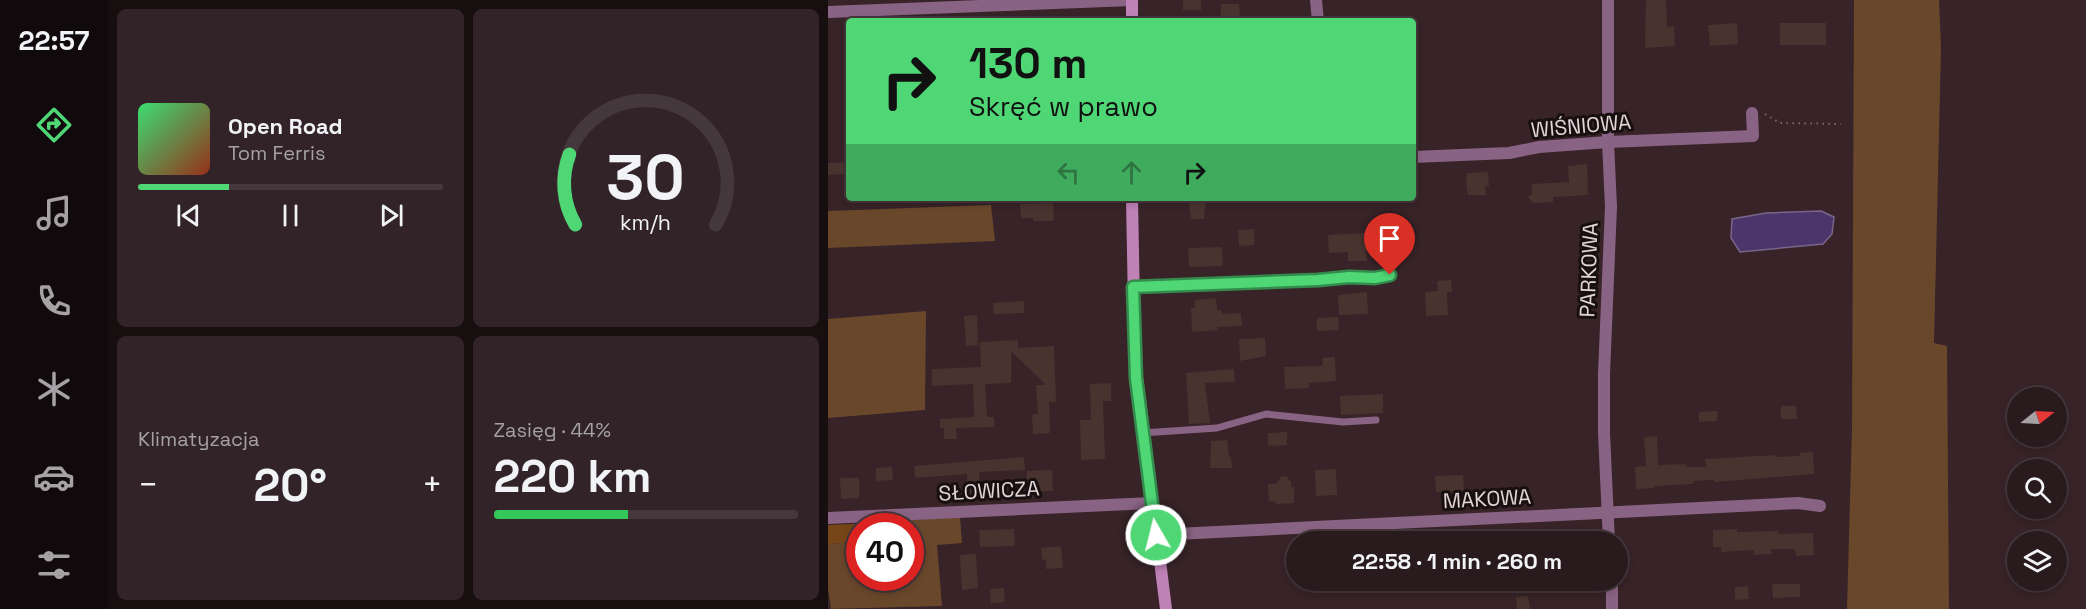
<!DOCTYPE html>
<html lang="pl">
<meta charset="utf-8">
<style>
body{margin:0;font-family:"Space Grotesk",sans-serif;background:#312327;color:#f1f3f6;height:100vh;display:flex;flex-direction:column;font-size:22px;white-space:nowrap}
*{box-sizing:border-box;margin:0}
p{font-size:20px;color:#a5a1a4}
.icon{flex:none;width:33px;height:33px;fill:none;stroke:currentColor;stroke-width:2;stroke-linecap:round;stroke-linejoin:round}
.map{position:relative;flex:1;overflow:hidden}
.side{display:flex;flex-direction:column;gap:9px;padding:9px;background:#170e10;width:720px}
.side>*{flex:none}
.top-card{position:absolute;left:18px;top:18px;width:570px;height:183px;border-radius:6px;box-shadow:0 3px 9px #0003,0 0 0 2px #45383c;background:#4fd675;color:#111;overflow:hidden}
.needle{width:39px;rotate:72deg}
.tools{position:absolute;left:1179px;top:387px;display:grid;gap:12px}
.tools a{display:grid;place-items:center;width:60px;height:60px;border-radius:50%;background:#291a1e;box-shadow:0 3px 9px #0003,0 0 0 2px #45383c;font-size:30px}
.speed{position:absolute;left:18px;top:513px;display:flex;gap:12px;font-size:30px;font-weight:700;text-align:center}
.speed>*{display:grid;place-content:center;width:78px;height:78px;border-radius:50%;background:#291a1e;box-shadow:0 3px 9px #0003,0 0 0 2px #45383c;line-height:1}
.speed .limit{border:9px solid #d22;background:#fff;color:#111}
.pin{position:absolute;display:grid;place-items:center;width:51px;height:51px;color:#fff;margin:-62px -26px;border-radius:50% 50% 50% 0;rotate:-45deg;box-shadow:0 0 6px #0007}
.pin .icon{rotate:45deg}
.me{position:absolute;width:66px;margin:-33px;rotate:352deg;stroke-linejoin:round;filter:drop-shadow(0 0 4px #0008)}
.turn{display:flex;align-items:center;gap:21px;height:126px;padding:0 24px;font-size:27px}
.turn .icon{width:78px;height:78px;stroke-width:2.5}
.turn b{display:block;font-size:42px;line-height:51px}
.lanes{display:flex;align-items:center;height:57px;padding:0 24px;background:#0003;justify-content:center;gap:30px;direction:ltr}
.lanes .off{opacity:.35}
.big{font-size:45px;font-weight:700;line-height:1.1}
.side .widget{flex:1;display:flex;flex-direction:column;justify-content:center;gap:9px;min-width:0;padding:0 21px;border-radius:9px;background:#312327}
.side .dial{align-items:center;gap:0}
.dial svg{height:156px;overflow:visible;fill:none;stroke:#45383c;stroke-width:7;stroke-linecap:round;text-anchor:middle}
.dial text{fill:#f1f3f6;stroke:none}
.song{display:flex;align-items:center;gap:18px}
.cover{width:72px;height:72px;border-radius:9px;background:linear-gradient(135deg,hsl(140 70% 55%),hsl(10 70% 35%))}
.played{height:6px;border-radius:3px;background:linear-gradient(90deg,#4fd675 30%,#45383c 30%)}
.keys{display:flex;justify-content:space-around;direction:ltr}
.heat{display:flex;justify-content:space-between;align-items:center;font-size:33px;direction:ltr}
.charge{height:9px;border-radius:4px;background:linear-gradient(90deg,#34c759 44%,#45383c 0)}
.side .tiles{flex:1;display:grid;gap:9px;grid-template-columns:repeat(2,1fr)}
.trip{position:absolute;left:458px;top:531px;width:342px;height:60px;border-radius:30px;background:#291a1e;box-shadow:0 3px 9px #0003,0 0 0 2px #45383c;font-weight:700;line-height:60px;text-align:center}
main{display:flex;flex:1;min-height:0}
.dock{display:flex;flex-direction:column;width:108px;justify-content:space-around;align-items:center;background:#100a0c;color:#a5a1a4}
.dock .icon{width:42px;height:42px}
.dock .current{color:#4fd675}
.dock b{font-size:27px;color:#f1f3f6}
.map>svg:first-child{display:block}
.green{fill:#69472b;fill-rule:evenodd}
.forest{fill:#774617}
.water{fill:#4c356a;stroke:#79658b;stroke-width:1.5}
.building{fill:#49332f}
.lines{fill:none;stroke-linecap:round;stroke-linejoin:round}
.path{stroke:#7c6a6f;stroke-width:2;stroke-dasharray:1.5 4.5;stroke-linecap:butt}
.lane{stroke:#896383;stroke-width:7}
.street{stroke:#896383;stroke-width:12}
.secondary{stroke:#bf82b6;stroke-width:12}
.route-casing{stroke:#338b4c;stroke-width:15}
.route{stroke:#4fd675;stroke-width:10}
.labels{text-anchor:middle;stroke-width:6;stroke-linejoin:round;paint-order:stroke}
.street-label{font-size:21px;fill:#e2d4d7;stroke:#180f11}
</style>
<main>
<nav class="dock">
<b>22:57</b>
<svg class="icon current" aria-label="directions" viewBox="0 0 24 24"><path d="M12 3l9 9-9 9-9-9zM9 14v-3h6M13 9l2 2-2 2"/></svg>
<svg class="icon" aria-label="music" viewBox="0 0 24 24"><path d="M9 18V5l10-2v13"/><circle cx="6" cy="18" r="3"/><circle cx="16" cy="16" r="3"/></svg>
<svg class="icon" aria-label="phone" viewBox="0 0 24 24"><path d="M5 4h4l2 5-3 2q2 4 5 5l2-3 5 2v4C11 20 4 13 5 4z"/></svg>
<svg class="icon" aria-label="climate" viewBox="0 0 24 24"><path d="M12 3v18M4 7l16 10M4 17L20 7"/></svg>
<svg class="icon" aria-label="car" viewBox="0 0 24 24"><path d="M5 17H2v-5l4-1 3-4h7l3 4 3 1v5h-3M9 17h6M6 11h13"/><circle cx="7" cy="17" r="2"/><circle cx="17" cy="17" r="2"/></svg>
<svg class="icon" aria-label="filters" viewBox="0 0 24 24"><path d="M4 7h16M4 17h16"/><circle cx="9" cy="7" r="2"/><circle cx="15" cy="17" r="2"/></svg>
</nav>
<section class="side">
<div class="tiles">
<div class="widget">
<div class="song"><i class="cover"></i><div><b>Open Road</b><p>Tom Ferris</p></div></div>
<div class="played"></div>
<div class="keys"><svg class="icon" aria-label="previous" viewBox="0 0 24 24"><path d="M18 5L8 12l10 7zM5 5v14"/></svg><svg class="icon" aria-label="pause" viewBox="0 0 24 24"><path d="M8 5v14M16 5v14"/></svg><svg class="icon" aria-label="next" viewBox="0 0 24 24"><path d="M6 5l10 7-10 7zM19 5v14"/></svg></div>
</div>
<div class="widget dial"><svg viewBox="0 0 100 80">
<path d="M14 69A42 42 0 1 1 86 69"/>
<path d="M14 69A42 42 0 0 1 11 33" stroke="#4fd675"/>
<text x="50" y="56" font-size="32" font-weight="700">30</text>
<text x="50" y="72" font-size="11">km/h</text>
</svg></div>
<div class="widget"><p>Klimatyzacja</p>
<div class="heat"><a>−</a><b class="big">20°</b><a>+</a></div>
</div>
<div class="widget"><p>Zasięg · 44%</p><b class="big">220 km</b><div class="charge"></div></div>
</div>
</section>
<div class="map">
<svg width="1258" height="609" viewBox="0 0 1258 609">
<rect width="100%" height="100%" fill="#372328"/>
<g class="green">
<path d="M1026 0H1111L1113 48 1106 343 1119 346 1121 609H1019L1024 427Z"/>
<path d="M163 205 167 241 0 248V211Z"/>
<path d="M98 311 97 410 0 418V319Z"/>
<path d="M132 517 134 543 109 545 114 606 0 609H3L0 589V544L26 542 25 524ZM32 526H82V578H32Z"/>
</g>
<path class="forest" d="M25 524 26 542 0 544V525Z"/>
<path class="water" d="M993 211 1006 217 1004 234 995 244 912 252 903 238 904 219 938 213Z"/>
<g class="building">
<rect x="355" y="0" width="18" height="10"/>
<path d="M818 0H838L839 27 846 26 847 46 817 48Z"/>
<path d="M393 4H411L412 17H393Z"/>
<path d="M909 23 910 44 882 46 880 25Z"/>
<rect x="952" y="23" width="46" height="22"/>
<path d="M20 162V174L0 175V163Z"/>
<path d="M759 164 760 195 725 197V202L705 203 700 197 704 194V184L741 182 740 166Z"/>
<path d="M660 172 661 186H657L658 195H640L638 182 639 173Z"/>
<path d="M360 198H378L376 219H363Z"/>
<path d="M225 203 226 221H205V218H193L192 204Z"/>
<path d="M426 229V245L411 246 410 230Z"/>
<path d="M538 233V236L582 233 583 248 538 251 539 261H520V252L501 253 500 235Z"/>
<path d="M394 247 395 266 361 267 360 248Z"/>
<path d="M623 280 624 292H619L620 315 598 316 597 292 610 291 609 281Z"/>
<path d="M539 292 540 314 511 315 510 295Z"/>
<path d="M388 298 389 310H393L394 314 413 313 414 326 389 327 390 330 364 332 363 308H367V300Z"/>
<path d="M196 301V313L166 314 165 303Z"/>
<path d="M149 315 150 345 138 346 136 316Z"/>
<path d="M510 317 511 330 489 331V318Z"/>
<path d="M437 338 438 356 412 361 411 339Z"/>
<path d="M190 340V348L226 346 228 402H221L222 433 205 434 204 415 210 414 208 385H218L183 351V383L157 384 159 417H166V427L128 428 129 439H116V428H112V419L146 417 145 384 104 386V369L153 367 152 342Z"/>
<path d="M507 357 508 381 481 383V388L457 389 456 367 494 366 495 358Z"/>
<path d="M406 369 407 382 377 383 382 423 361 424 358 373Z"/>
<path d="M283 383V401H275L277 459 253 460 252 420H263L262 384Z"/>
<path d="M555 394V413L513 415 512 396Z"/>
<path d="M953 406H968L969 419H953Z"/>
<path d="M889 411V421L871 422V412Z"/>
<path d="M459 432V445L440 446V433Z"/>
<path d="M829 436 830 465 858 464V467H878L877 459 949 455V457L972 456V453L985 452 986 474 886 482V480L865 481V484L826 486V488L808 489 807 467 818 466 816 437Z"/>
<path d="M399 440 401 457 403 456 404 468H382L383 441Z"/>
<path d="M196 457 197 470 151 472 152 497 140 498 139 474 87 478 86 466Z"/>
<path d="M64 467 65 480 48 481V468Z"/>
<path d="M508 469 509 495 488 496 487 470Z"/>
<path d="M224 470 225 491 199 492V471Z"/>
<path d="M635 475 636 491 608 492 607 476Z"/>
<path d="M458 476 463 482V487H466V503L448 504 447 501H441L440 484H448L453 477Z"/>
<path d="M12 478H31V498L13 499Z"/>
<path d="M186 529 187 546 152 547 151 530Z"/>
<path d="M909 529V532L950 531V534L985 533 986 555 968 556 967 549H943L944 554 926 555V550L893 552V547H885V530Z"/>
<path d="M233 546 235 568 218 569V559L214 560 213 548Z"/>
<path d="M148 554 150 588 134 590 132 555Z"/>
<path d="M944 584H972V597L945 598Z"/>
<path d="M920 586 921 599 907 600V587Z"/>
<path d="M176 588 177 602 163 603 162 589Z"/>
<path d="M700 596 702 609H689L688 597Z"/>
</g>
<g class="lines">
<path class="path" d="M937 114 952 123 1013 124"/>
<g class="lane">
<path d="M305 287 490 280 521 277 547 278 562 275"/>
<path d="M314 433 389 428 438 414 515 422 548 420"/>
</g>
<g class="street">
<path d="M488 0 490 21"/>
<path d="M780 0V142L783 207 776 374V433L781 542"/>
<path d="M0 12 304 0"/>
<path d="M585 157 681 153 711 147 780 142 925 136 924 113"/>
<path d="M0 518 324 503"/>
<path d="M328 535 970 503 992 506"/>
<path d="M784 580V609"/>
</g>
<g class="secondary">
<path d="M304 0V21"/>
<path d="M304 198 307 361 338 609"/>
</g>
</g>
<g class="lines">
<defs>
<path id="route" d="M328 535 308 378 305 287 490 280 521 277 547 278 562 275"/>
</defs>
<use href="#route" class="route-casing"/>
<use href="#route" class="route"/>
</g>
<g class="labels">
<g class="street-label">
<text transform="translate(753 126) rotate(-5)" y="7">WIŚNIOWA</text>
<text transform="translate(761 270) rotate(-88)" y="7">PARKOWA</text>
<text transform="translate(161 491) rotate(-3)" y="7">SŁOWICZA</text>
<text transform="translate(659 499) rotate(-3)" y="7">MAKOWA</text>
</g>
</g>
</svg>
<div class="tools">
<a><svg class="needle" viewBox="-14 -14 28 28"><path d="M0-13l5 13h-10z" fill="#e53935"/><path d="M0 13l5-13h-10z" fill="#a5a1a4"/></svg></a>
<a><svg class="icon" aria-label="search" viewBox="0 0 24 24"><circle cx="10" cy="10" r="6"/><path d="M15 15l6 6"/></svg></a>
<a><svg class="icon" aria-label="layers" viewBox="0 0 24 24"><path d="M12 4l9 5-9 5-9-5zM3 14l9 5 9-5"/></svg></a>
</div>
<div class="speed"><div class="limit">40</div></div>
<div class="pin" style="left:562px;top:275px;background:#d93025"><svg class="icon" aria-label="arrive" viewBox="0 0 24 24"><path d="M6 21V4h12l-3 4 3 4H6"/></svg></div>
<svg class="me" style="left:328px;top:535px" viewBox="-20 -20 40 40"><circle r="17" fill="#4fd675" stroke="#fff" stroke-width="3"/><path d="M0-11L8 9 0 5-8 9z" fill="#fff"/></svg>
<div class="trip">22:58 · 1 min · 260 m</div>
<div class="top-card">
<div class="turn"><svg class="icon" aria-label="right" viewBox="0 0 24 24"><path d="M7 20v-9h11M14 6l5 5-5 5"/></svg><div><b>130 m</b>Skręć w prawo</div></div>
<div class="lanes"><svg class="icon off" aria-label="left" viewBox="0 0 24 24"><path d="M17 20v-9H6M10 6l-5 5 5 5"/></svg><svg class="icon off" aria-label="ahead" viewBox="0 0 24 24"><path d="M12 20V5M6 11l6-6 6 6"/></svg><svg class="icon" aria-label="right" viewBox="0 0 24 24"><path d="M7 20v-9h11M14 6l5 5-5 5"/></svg></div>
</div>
</div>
</main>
